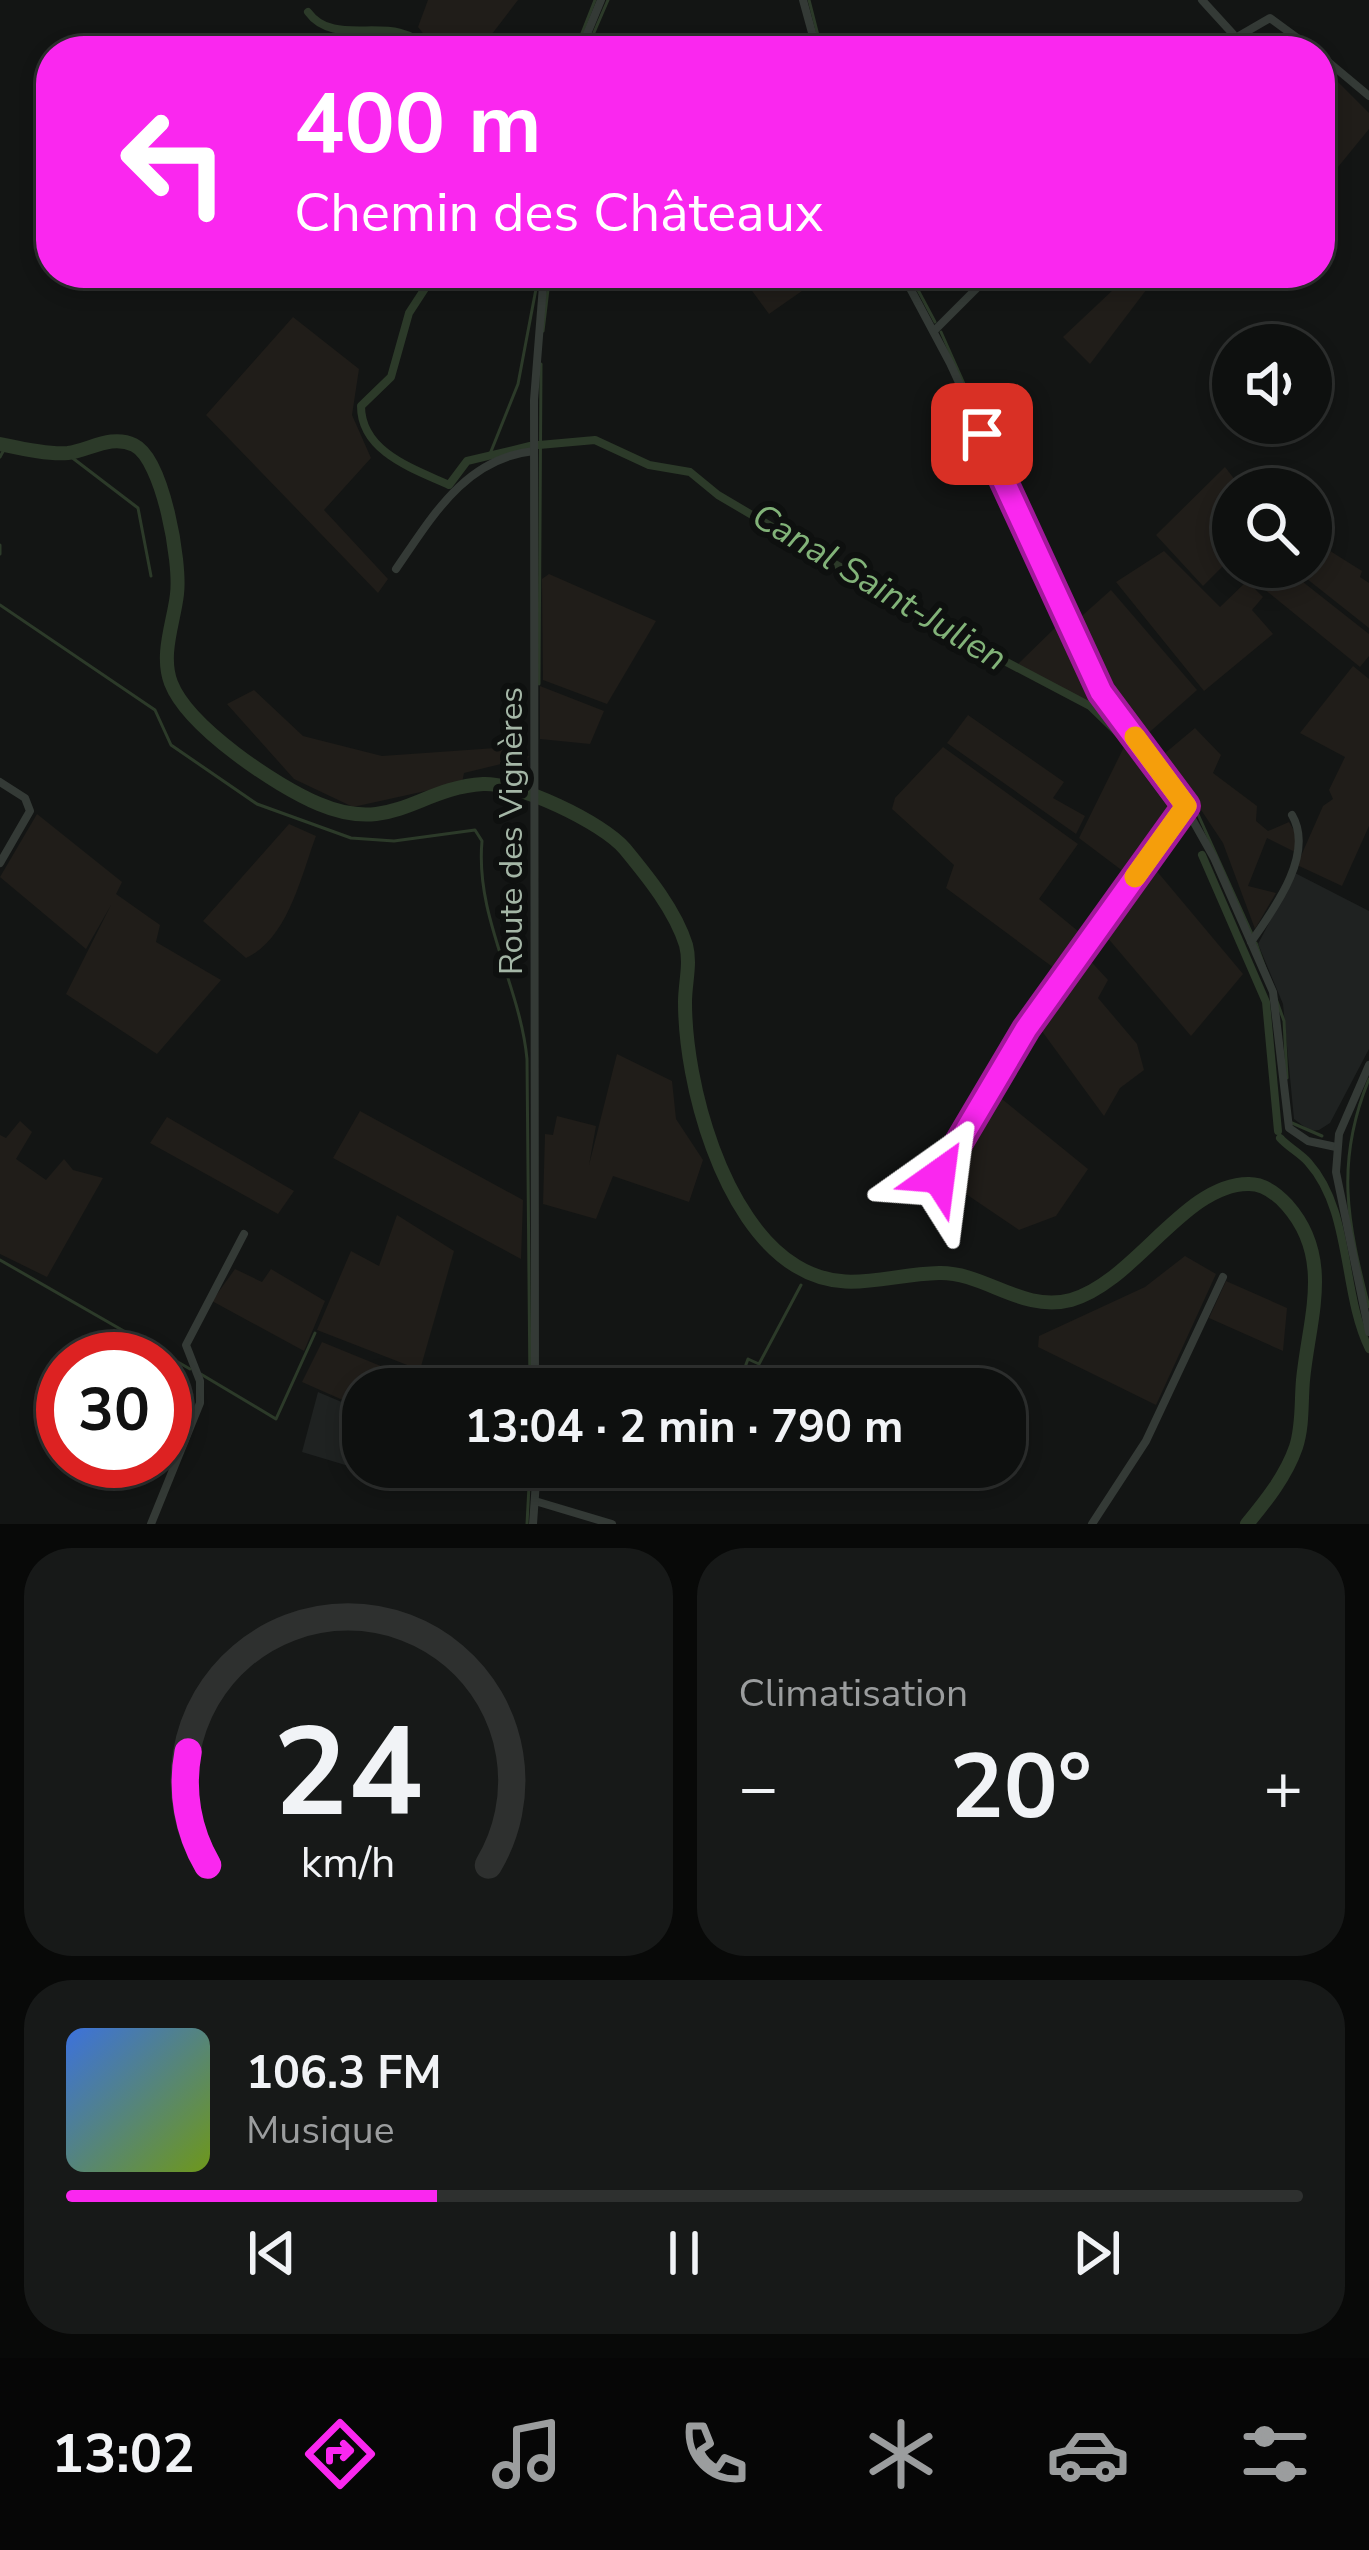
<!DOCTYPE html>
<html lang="fr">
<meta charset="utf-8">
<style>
body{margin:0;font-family:"Nunito Sans",sans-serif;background:#171918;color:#f1f3f6;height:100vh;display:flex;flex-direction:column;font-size:45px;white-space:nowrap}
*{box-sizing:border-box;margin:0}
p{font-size:39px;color:#9b9d9e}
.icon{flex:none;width:66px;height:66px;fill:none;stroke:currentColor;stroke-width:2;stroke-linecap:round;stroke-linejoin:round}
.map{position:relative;height:1524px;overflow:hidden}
.drawer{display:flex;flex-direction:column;gap:24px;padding:24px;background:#080908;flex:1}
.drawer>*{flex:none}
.banner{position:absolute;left:36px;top:36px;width:1299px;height:252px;border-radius:48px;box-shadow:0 6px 18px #0003,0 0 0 3px #2e302f;background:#fa27ef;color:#fff;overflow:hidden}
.tools{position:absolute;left:1212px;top:324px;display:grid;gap:24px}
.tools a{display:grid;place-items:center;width:120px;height:120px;border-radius:50%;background:#0e100f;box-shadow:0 6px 18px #0003,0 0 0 3px #2e302f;font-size:60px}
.speed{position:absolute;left:36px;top:1332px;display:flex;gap:24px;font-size:60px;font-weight:700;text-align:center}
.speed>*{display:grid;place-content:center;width:156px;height:156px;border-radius:50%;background:#0e100f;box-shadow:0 6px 18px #0003,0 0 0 3px #2e302f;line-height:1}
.speed .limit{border:18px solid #d22;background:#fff;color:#111}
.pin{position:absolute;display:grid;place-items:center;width:102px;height:102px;color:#fff;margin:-51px;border-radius:24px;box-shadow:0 6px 18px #0006}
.me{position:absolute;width:132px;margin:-66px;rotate:31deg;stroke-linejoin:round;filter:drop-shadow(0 0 9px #0008)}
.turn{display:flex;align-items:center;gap:42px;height:252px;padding:0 60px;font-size:54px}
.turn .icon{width:156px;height:156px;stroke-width:2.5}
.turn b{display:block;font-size:84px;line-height:102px}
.big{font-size:90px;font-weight:700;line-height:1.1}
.drawer .tile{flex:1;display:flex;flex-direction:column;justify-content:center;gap:18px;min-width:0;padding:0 42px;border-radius:48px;background:#171918}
.drawer .dial{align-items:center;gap:0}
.dial svg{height:312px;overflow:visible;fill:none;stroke:#2e302f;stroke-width:7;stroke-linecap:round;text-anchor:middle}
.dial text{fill:#f1f3f6;stroke:none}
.song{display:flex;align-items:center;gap:36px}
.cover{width:144px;height:144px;border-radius:18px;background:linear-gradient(135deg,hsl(220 70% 55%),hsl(80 70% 35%))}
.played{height:12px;border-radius:6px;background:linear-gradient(90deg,#fa27ef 30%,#2e302f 30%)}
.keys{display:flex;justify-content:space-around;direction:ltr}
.heat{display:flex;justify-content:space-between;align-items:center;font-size:66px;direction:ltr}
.drawer .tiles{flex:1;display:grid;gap:24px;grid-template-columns:1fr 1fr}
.tile:last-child{grid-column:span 2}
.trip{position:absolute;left:342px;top:1368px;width:684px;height:120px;border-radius:48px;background:#0e100f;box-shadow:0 6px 18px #0003,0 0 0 3px #2e302f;font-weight:700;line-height:120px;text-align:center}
.dock{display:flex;height:192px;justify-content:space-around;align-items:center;background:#060606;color:#9b9d9e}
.dock .icon{width:84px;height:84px}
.dock .active{color:#fa27ef}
.dock b{font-size:54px;color:#f1f3f6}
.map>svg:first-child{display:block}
.built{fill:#1f2221}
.green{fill:#201d19}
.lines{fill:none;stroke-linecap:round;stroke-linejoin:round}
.stream{stroke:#2c3a29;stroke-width:3}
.canal{stroke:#2c3a29;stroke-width:8}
.river{stroke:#2c3a29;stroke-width:14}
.minor{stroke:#343a36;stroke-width:8}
.route-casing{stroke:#a2199b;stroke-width:30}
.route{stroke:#fa27ef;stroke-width:21}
.slow{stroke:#f59e0b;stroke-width:21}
.labels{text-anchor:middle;stroke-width:12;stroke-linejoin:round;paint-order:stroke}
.street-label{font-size:33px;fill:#a4b6a6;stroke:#0e100f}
.water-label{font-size:36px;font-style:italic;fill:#82b379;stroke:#0e100f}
</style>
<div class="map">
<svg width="1369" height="1524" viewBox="0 0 1369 1524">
<rect width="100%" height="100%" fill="#131514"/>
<g class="built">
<path d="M1295 873 1369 911V1049L1330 1123 1319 1130 1310 1131 1294 1119 1283 1004 1258 944Z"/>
<path d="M318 1392 363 1411V1467H474L468 1491 362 1470 302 1452Z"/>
</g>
<g class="green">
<path d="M428 0H518L479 51H437L418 27Z"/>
<path d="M1320 64 1369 113V129L1338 167 1320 151Z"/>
<path d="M739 273H804L812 284 769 314Z"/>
<path d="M1131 273H1159L1090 364 1063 337Z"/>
<path d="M293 317 359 369 352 415 371 458 324 510 388 579 378 593 206 415Z"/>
<path d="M1225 467 1242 489H1233V556L1203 586 1156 535Z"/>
<path d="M1311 539 1362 571 1360 577 1369 583V628L1292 567H1311Z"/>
<path d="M1164 551 1220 607 1247 581 1263 597 1252 610 1273 634 1204 691 1116 582Z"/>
<path d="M1237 567H1284L1369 634V656L1360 667Z"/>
<path d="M549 574 656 621 607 704 543 680 542 579Z"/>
<path d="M1111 590 1197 690 1144 737 1111 694 1074 623Z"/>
<path d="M1057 626 1099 704 1096 707 1017 665Z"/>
<path d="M1353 666 1369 679V826L1342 886 1297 865 1323 806 1333 799 1329 790 1345 757 1300 733Z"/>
<path d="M540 686 604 711 590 744 540 739Z"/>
<path d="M254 690 303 736 382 756 510 747 530 757 464 773 462 783 353 807 294 779 227 704Z"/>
<path d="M968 715 1064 782 1053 798 1085 816 1076 834 947 743Z"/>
<path d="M1195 728 1221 755 1213 773 1257 806 1256 821 1268 831 1289 822 1298 837 1295 852 1267 838 1248 886 1276 893 1255 929 1223 843 1164 754Z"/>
<path d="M943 747 1078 844 1039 899 1084 936 1058 971 946 888 954 865 892 809 895 798Z"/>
<path d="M1124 747 1175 817 1132 878 1079 838Z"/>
<path d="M37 814 122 882 116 894 160 925 156 942 221 980 157 1054 66 994 111 905 86 949 0 877Z"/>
<path d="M289 824 316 836C301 876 288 939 246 958L203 921Z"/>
<path d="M1150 863 1243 974 1191 1036 1101 930Z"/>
<path d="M1084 954 1108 980 1098 998 1137 1044 1144 1070 1120 1088 1104 1116 1036 1023Z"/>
<path d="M617 1054 672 1081 676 1119 703 1160 689 1202 613 1176 596 1219 543 1204 545 1134 553 1135 557 1116 596 1126 589 1165Z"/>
<path d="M997 1095 1088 1169 1056 1216 1019 1230 960 1190 956 1165Z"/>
<path d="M360 1111 523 1200 521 1259 333 1158Z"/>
<path d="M167 1117 294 1191 278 1214 150 1143Z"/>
<path d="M20 1121 32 1132 16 1159 46 1180 64 1159 73 1170 103 1178 47 1277 0 1254V1135L6 1138Z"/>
<path d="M397 1215 454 1251 420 1370 317 1330 351 1251 379 1266Z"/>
<path d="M1185 1256 1216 1274 1156 1405 1038 1347 1039 1336 1145 1287Z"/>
<path d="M235 1269 262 1282 271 1269 325 1301 304 1351 212 1301Z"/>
<path d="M1226 1281 1287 1308 1283 1351 1209 1318Z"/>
<path d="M322 1342 437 1389H363V1409L302 1382Z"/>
</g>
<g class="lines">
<g class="stream">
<path d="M809 0 822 51"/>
<path d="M575 51 595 0"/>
<path d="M586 51 608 0"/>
<path d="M909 273 935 322"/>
<path d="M543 331 550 273"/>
<path d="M941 332 981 422"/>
<path d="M66 453 138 508 151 576"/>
<path d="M490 454 518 384 539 273"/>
<path d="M0 457 6 446"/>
<path d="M0 545V554"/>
<path d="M0 605 155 710 171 745 257 804 351 838 394 841 475 830 482 841C475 917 520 985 527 1059L530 1389"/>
<path d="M1100 682 1115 703"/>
<path d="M539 684 541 364"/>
<path d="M1124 716 1151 751"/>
<path d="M1175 783 1196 810 1252 934"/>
<path d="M1256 943 1284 1021 1287 1078"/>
<path d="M1369 1079C1335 1162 1347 1221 1369 1307"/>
<path d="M1292 1123 1322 1136"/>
<path d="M0 1260 190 1369"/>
<path d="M199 1373 276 1419 315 1333"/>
<path d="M737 1389 748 1359 759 1364 801 1285"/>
<path d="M527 1524 530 1467"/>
</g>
<g class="canal">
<path d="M308 12C336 51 397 9 428 51"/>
<path d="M435 273 409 313 391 377 361 406C361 452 414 469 449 485L467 461 530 446"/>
<path d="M539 445 595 440 649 465 690 472 718 495 957 636 1090 706 1124 739 1177 813"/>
<path d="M1202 855 1266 1002 1278 1131"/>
<path d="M1280 1138C1288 1147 1300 1153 1308 1162 1352 1211 1341 1292 1369 1349"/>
</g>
<path class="river" d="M0 444C19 448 48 455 68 453 90 450 111 434 134 445 163 459 181 562 177 594 174 622 160 654 171 683 188 727 276 786 319 804 392 835 418 788 483 784 517 782 602 822 625 849 648 877 675 910 686 945 691 964 685 983 685 1002 685 1084 722 1221 796 1266 845 1296 886 1274 939 1273 985 1272 1022 1313 1071 1300 1135 1282 1185 1183 1249 1184 1265 1184 1277 1194 1287 1205 1334 1258 1309 1318 1303 1380 1301 1402 1303 1426 1296 1447 1286 1476 1266 1501 1247 1524"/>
<g class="minor">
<path d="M803 0 817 51"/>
<path d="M1202 0 1233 34"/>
<path d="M580 51 601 0"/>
<path d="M858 51 874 40 899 51"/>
<path d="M918 51H924"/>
<path d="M1213 51 1270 18 1315 51"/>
<path d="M1320 55 1369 96"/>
<path d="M902 273 950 363 1101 691 1174 787 1214 858 1273 992 1289 1128 1308 1141 1336 1147"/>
<path d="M934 331 992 273"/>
<path d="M396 569C432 517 465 458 534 451"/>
<path d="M0 782 25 798 30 811 0 863"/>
<path d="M1251 942C1274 909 1315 854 1292 815"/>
<path d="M1369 1065 1339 1134 1336 1172 1369 1332"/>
<path d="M939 1176 1026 1029 1186 806"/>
<path d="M535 1389 534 400 544 273"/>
<path d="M535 1501 612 1524"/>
<path d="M151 1524 200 1403V1381L186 1345 244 1234"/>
<path d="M533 1524 537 1467"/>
<path d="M1092 1524 1146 1441 1223 1277"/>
</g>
</g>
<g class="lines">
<defs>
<path id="route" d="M939 1176 1026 1029 1186 806 1101 692 982 434"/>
</defs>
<use href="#route" class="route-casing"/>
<use href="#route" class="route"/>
<path class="slow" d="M1135 877 1186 806 1135 737"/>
</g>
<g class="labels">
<g class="street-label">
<text transform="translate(510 831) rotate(-90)" y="12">Route des Vignères</text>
</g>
<g class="water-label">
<text transform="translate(880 586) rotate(31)" y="13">Canal Saint-Julien</text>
</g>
</g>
</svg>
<div class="tools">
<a><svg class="icon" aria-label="sound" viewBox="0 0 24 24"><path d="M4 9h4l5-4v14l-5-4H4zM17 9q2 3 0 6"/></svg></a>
<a><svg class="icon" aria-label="search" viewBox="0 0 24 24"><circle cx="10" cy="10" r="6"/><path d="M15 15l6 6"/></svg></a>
</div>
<div class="speed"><div class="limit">30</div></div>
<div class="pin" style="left:982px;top:434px;background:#d93025"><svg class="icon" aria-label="arrive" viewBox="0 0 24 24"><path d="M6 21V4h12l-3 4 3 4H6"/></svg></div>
<svg class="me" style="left:939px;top:1176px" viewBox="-20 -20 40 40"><path d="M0-17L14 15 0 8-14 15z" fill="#fa27ef" stroke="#fff" stroke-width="4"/></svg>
<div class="trip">13:04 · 2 min · 790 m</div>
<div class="banner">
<div class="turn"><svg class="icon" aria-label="left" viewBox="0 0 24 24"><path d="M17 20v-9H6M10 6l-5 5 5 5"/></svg><div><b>400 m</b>Chemin des Châteaux</div></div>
</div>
</div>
<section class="drawer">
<div class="tiles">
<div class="tile dial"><svg viewBox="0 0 100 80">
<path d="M14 69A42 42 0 1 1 86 69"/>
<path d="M14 69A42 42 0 0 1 9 40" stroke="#fa27ef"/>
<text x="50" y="56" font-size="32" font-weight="700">24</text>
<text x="50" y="72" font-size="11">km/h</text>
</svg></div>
<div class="tile"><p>Climatisation</p>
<div class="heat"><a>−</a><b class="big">20°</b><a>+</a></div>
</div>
<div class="tile">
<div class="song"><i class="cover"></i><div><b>106.3 FM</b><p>Musique</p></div></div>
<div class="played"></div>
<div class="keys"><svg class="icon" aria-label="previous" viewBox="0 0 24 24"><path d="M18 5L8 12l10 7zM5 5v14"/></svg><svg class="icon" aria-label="pause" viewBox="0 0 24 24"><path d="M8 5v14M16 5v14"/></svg><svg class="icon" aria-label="next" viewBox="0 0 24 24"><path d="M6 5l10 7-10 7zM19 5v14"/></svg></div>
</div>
</div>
</section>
<nav class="dock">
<b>13:02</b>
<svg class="icon active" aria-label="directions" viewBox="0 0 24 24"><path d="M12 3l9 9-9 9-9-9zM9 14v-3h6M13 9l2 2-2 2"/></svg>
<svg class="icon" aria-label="music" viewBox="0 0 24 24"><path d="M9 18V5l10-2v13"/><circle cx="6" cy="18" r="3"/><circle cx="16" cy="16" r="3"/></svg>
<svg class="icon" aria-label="phone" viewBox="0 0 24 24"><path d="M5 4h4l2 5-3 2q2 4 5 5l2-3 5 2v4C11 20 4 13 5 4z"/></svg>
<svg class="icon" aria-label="climate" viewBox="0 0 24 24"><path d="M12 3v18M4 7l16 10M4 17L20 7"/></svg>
<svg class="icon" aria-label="car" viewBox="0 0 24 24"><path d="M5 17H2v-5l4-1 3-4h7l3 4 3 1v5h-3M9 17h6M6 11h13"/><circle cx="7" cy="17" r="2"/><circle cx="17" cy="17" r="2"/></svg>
<svg class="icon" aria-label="filters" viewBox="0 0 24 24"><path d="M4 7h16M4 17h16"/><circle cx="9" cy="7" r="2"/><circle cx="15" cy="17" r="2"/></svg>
</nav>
